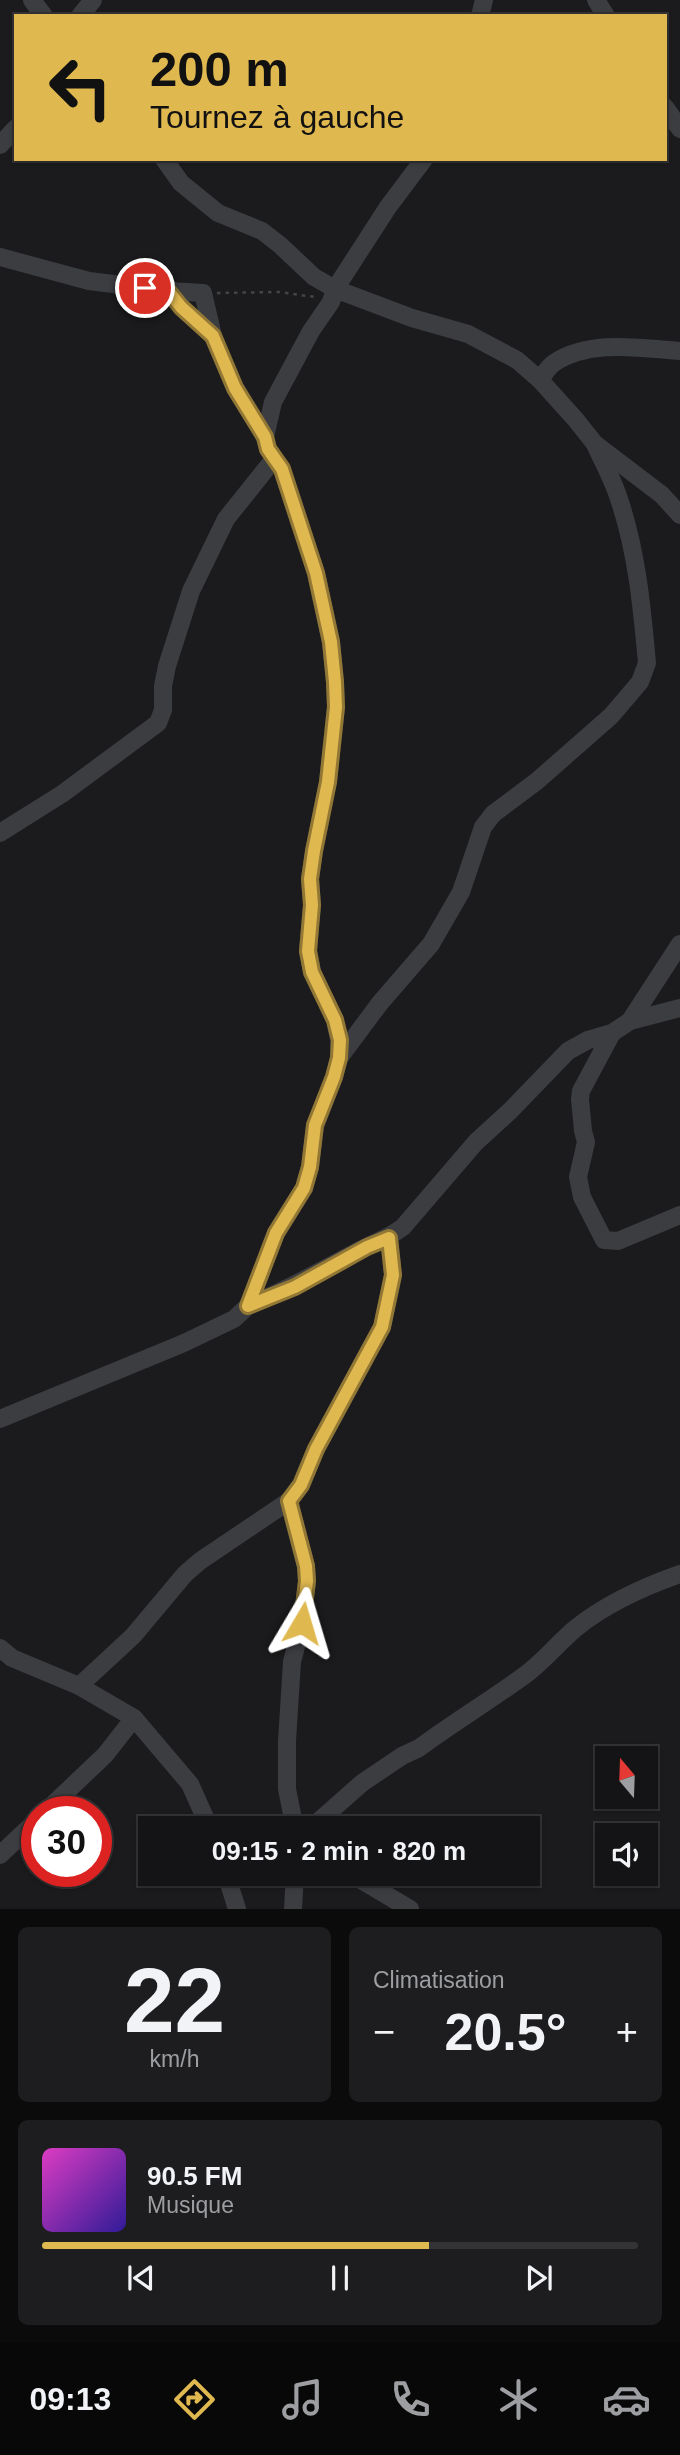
<!DOCTYPE html>
<html lang="fr">
<meta charset="utf-8">
<style>
body{margin:0;font-family:Arial,sans-serif;background:#1d1d1f;color:#f1f3f6;height:100vh;display:flex;flex-direction:column;font-size:26px;white-space:nowrap}
*{box-sizing:border-box;margin:0}
p{font-size:23px;color:#9d9ea1}
.icon{flex:none;width:38px;height:38px;fill:none;stroke:currentColor;stroke-width:2;stroke-linecap:round;stroke-linejoin:round}
.map{position:relative;height:1909px;overflow:hidden}
.panel{display:flex;flex-direction:column;gap:18px;padding:18px;background:#0b0b0c;flex:1}
.panel>*{flex:none}
.banner{position:absolute;left:14px;top:14px;width:653px;height:147px;border-radius:0px;box-shadow:0 2px 5px #0004,0 0 0 2px #333335;background:#e0b850;color:#111;overflow:hidden}
.needle{width:46px;rotate:341deg}
.controls{position:absolute;left:595px;top:1746px;display:grid;gap:14px}
.controls a{display:grid;place-items:center;width:63px;height:63px;border-radius:0px;background:#141416;box-shadow:0 2px 5px #0004,0 0 0 2px #333335;font-size:35px}
.speed{position:absolute;left:21px;top:1796px;display:flex;gap:14px;font-size:35px;font-weight:700;text-align:center}
.speed>*{display:grid;place-content:center;width:91px;height:91px;border-radius:50%;background:#141416;box-shadow:0 2px 5px #0004,0 0 0 2px #333335;line-height:1}
.speed .limit{border:10px solid #d22;background:#fff;color:#111}
.pin{position:absolute;display:grid;place-items:center;width:60px;height:60px;color:#fff;margin:-30px;border:4px solid #fff;border-radius:50%;box-shadow:0 2px 7px #0007}
.me{position:absolute;width:77px;margin:-38px;rotate:7deg;stroke-linejoin:round;filter:drop-shadow(0 0 5px #0008)}
.turn{display:flex;align-items:center;gap:24px;height:147px;padding:0 21px;font-size:32px}
.turn .icon{width:91px;height:91px;stroke-width:2.5}
.turn b{display:block;font-size:49px;line-height:60px}
.big{font-size:52px;font-weight:700;line-height:1.1}
.panel .tile{flex:1;display:flex;flex-direction:column;justify-content:center;gap:10px;min-width:0;padding:0 24px;border-radius:10px;background:#1d1d1f}
.panel .dial{align-items:center;gap:0}
.dial b{font-size:91px;line-height:1}
.song{display:flex;align-items:center;gap:21px}
.cover{width:84px;height:84px;border-radius:10px;background:linear-gradient(135deg,hsl(310 70% 55%),hsl(250 70% 35%))}
.played{height:7px;border-radius:4px;background:linear-gradient(90deg,#e0b850 65%,#333335 65%)}
.keys{display:flex;justify-content:space-around;direction:ltr}
.heat{display:flex;justify-content:space-between;align-items:center;font-size:38px;direction:ltr}
.panel .tiles{flex:1;display:grid;gap:18px;grid-template-columns:1fr 1fr}
.tile:last-child{grid-column:span 2}
.trip{position:absolute;left:138px;top:1816px;width:402px;height:70px;border-radius:0px;background:#141416;box-shadow:0 2px 5px #0004,0 0 0 2px #333335;font-weight:700;line-height:70px;text-align:center}
.tabs{display:flex;height:112px;justify-content:space-around;align-items:center;background:#080809;color:#9d9ea1}
.tabs .icon{width:49px;height:49px}
.tabs .on{color:#e0b850}
.tabs b{font-size:32px;color:#f1f3f6}
.map>svg:first-child{display:block}
.lines{fill:none;stroke-linecap:round;stroke-linejoin:round}
.path{stroke:#424448;stroke-width:2.5;stroke-dasharray:3.5 5;stroke-linecap:butt}
.minor{stroke:#3c3d41;stroke-width:18}
.route-casing{stroke:#927834;stroke-width:18}
.route{stroke:#e0b850;stroke-width:12}
</style>
<div class="map">
<svg width="680" height="1909" viewBox="0 0 680 1909">
<rect width="100%" height="100%" fill="#1b1b1d"/>
<g class="lines">
<path class="path" d="M217 293 279 292 315 297"/>
<g class="minor">
<path d="M32 0 44 16"/>
<path d="M596 0 606 16"/>
<path d="M80 16 93 0"/>
<path d="M480 16 484 0"/>
<path d="M665 107 680 129"/>
<path d="M0 145 16 128"/>
<path d="M164 159 181 183 218 213 262 231 280 245 314 277 335 289 412 318 468 334 517 360 540 380 576 420 595 444 662 495 680 515"/>
<path d="M0 257 89 281 169 291 203 293 213 336 235 388 265 437"/>
<path d="M169 291 181 307 213 336"/>
<path d="M540 380C544 374 548 367 554 363 589 339 640 348 680 351"/>
<path d="M0 833 62 794 158 723 163 710V686L167 666 191 591 226 519 274 459"/>
<path d="M630 1021 680 1008"/>
<path d="M612 1033 581 1091 580 1099 583 1131 586 1142 578 1177 582 1197 604 1240 618 1241 680 1215"/>
<path d="M339 1058 380 1003 431 944 461 892 483 827 493 814 537 781 611 716 640 682 647 663C642 608 637 552 619 499 613 480 603 462 595 444"/>
<path d="M248 1306C287 1290 323 1270 360 1250 375 1242 389 1238 403 1227L476 1142 510 1111 568 1051 588 1040 612 1033 630 1021 680 944"/>
<path d="M0 1419 184 1343 234 1319 248 1306 276 1233 304 1188 310 1167 315 1126 334 1077 339 1058V1040L335 1020 312 972 308 951 312 905 310 879 314 851 328 782 336 707 335 682 331 642 316 573 282 469 268 449 265 437 273 402 311 331 331 302 335 289 388 207 424 159"/>
<path d="M289 1501 306 1567 307 1581 302 1623 292 1662 287 1741V1789L295 1829"/>
<path d="M0 1648 12 1658 79 1686 134 1718 190 1784 210 1829"/>
<path d="M79 1686 133 1636 185 1574 200 1561 289 1501 301 1485 316 1449 382 1327 393 1275 389 1238"/>
<path d="M46 1811 105 1755 134 1718"/>
<path d="M310 1829 362 1783 402 1756 419 1748C454 1722 491 1700 525 1675 544 1661 558 1643 576 1628 607 1603 643 1587 680 1574"/>
<path d="M0 1855 37 1820"/>
<path d="M226 1874 237 1909"/>
<path d="M351 1874 410 1909"/>
<path d="M293 1909 295 1874"/>
</g>
</g>
<g class="lines">
<defs>
<path id="route" d="M145 288 169 292 181 307 213 336 235 388 265 437 268 449 282 469 316 573 331 642 335 682 336 707 328 782 314 851 310 879 312 905 308 951 312 972 335 1020 340 1040 339 1058 334 1077 315 1125 310 1167 304 1188 276 1233 248 1306 295 1287 367 1247 389 1238 393 1275 382 1327 316 1449 301 1485 289 1501 306 1566 307 1581 302 1623"/>
</defs>
<use href="#route" class="route-casing"/>
<use href="#route" class="route"/>
</g>
</svg>
<div class="controls">
<a><svg class="needle" viewBox="-14 -14 28 28"><path d="M0-13l5 13h-10z" fill="#e53935"/><path d="M0 13l5-13h-10z" fill="#9d9ea1"/></svg></a>
<a><svg class="icon" aria-label="sound" viewBox="0 0 24 24"><path d="M4 9h4l5-4v14l-5-4H4zM17 9q2 3 0 6"/></svg></a>
</div>
<div class="speed"><div class="limit">30</div></div>
<div class="pin" style="left:145px;top:288px;background:#d93025"><svg class="icon" aria-label="arrive" viewBox="0 0 24 24"><path d="M6 21V4h12l-3 4 3 4H6"/></svg></div>
<svg class="me" style="left:302px;top:1623px" viewBox="-20 -20 40 40"><path d="M0-17L14 15 0 8-14 15z" fill="#e0b850" stroke="#fff" stroke-width="4"/></svg>
<div class="trip">09:15 · 2 min · 820 m</div>
<div class="banner">
<div class="turn"><svg class="icon" aria-label="left" viewBox="0 0 24 24"><path d="M17 20v-9H6M10 6l-5 5 5 5"/></svg><div><b>200 m</b>Tournez à gauche</div></div>
</div>
</div>
<section class="panel">
<div class="tiles">
<div class="tile dial"><b>22</b><p>km/h</p></div>
<div class="tile"><p>Climatisation</p>
<div class="heat"><a>−</a><b class="big">20.5°</b><a>+</a></div>
</div>
<div class="tile">
<div class="song"><i class="cover"></i><div><b>90.5 FM</b><p>Musique</p></div></div>
<div class="played"></div>
<div class="keys"><svg class="icon" aria-label="previous" viewBox="0 0 24 24"><path d="M18 5L8 12l10 7zM5 5v14"/></svg><svg class="icon" aria-label="pause" viewBox="0 0 24 24"><path d="M8 5v14M16 5v14"/></svg><svg class="icon" aria-label="next" viewBox="0 0 24 24"><path d="M6 5l10 7-10 7zM19 5v14"/></svg></div>
</div>
</div>
</section>
<nav class="tabs">
<b>09:13</b>
<svg class="icon on" aria-label="directions" viewBox="0 0 24 24"><path d="M12 3l9 9-9 9-9-9zM9 14v-3h6M13 9l2 2-2 2"/></svg>
<svg class="icon" aria-label="music" viewBox="0 0 24 24"><path d="M9 18V5l10-2v13"/><circle cx="6" cy="18" r="3"/><circle cx="16" cy="16" r="3"/></svg>
<svg class="icon" aria-label="phone" viewBox="0 0 24 24"><path d="M5 4h4l2 5-3 2q2 4 5 5l2-3 5 2v4C11 20 4 13 5 4z"/></svg>
<svg class="icon" aria-label="climate" viewBox="0 0 24 24"><path d="M12 3v18M4 7l16 10M4 17L20 7"/></svg>
<svg class="icon" aria-label="car" viewBox="0 0 24 24"><path d="M5 17H2v-5l4-1 3-4h7l3 4 3 1v5h-3M9 17h6M6 11h13"/><circle cx="7" cy="17" r="2"/><circle cx="17" cy="17" r="2"/></svg>
</nav>
